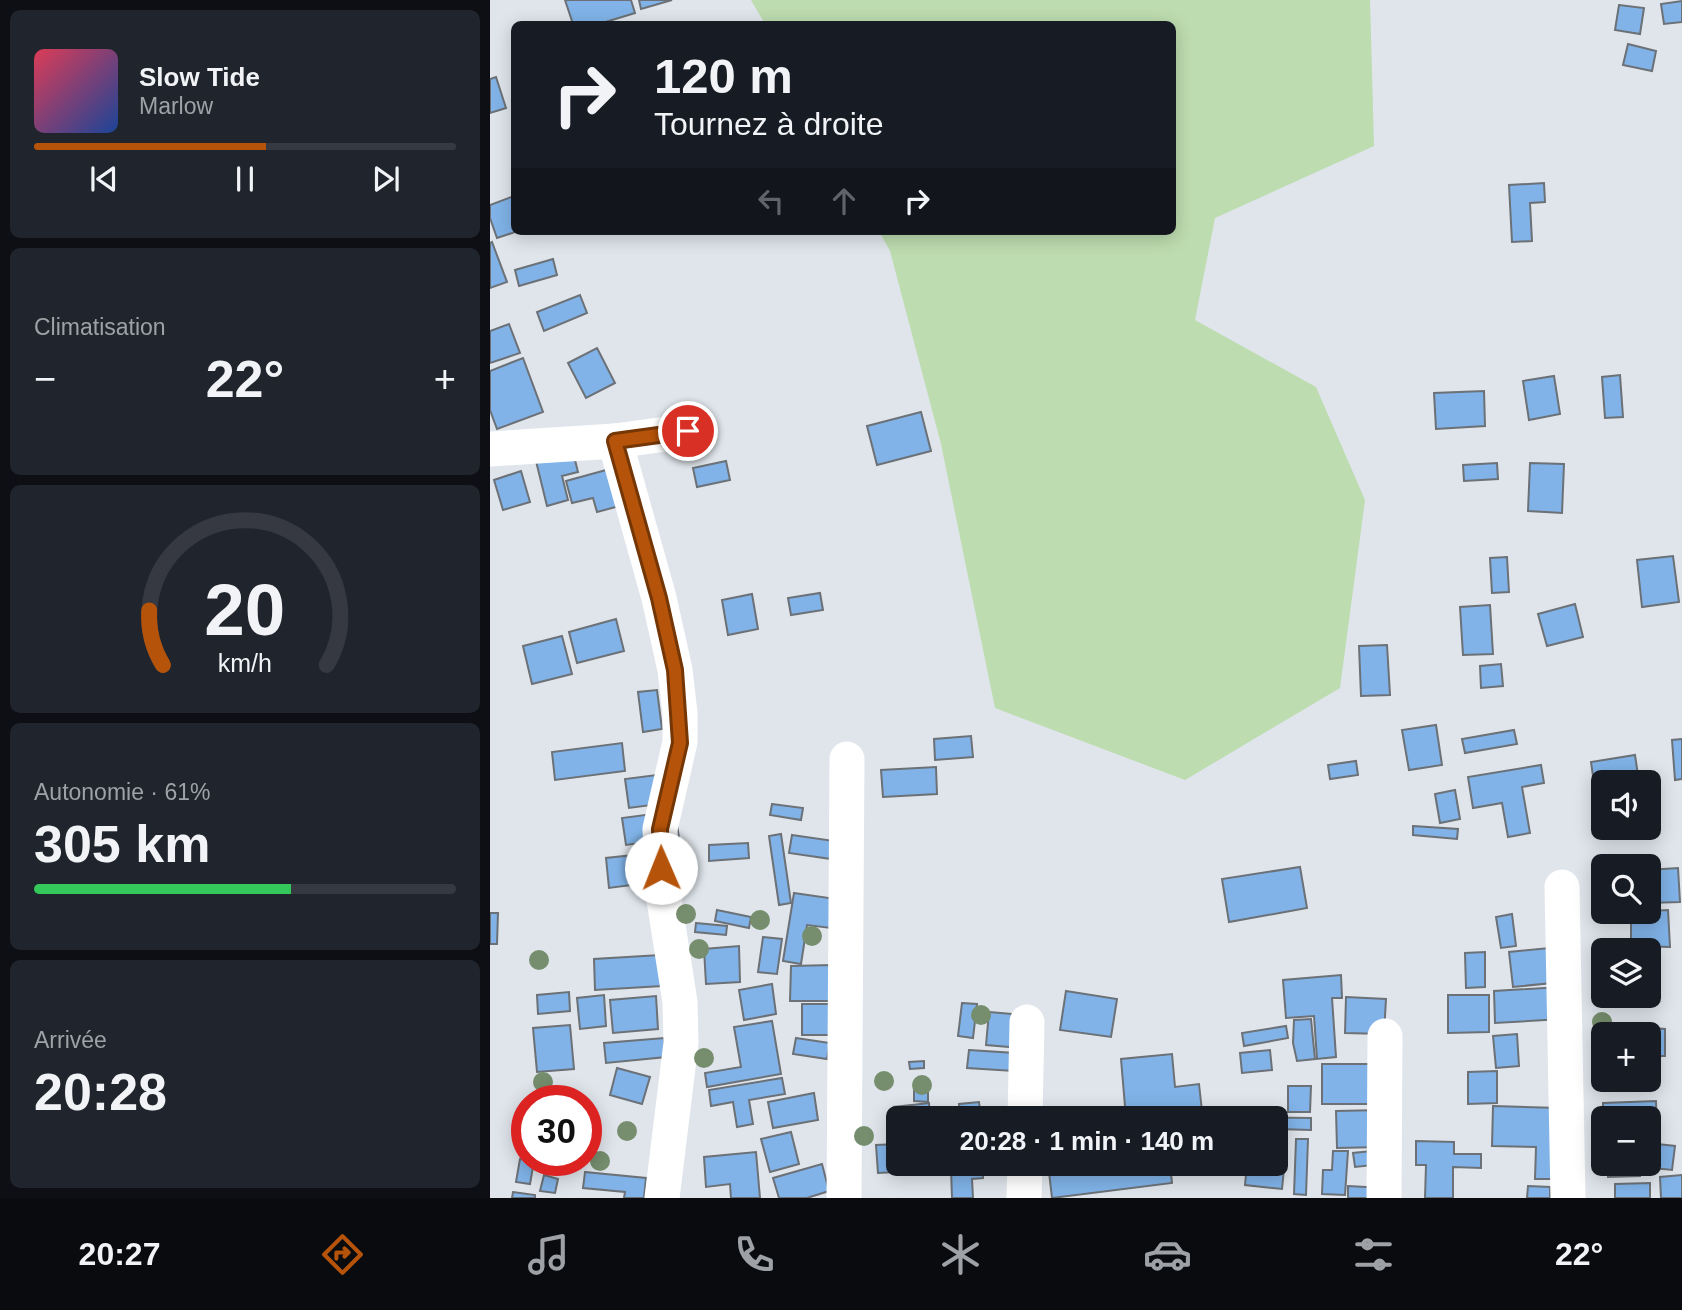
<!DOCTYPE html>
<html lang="fr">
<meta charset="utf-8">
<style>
body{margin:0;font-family:Arial,sans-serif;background:#20242c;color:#f1f3f6;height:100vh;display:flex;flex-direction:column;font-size:26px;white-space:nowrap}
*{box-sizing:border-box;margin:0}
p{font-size:23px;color:#9ea1a6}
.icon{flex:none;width:38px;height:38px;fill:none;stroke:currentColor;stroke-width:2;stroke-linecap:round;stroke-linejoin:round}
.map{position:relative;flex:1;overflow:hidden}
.details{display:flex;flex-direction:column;gap:10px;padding:10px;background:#0d0f14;width:490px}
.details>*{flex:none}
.banner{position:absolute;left:21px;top:21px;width:665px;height:214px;border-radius:10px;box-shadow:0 4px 18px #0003;background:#171b24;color:#f1f3f6;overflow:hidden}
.controls{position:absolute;left:1101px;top:770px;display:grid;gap:14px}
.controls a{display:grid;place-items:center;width:70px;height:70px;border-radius:10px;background:#171b24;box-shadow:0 4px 18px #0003;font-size:35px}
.speed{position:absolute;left:21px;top:1085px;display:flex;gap:14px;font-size:35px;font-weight:700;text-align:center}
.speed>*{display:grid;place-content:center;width:91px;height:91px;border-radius:50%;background:#171b24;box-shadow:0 4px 18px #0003;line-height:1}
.speed .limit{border:10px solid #d22;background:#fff;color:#111}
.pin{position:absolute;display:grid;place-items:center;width:60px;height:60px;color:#fff;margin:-30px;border:4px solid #fff;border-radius:50%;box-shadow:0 2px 7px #0007}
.me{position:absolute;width:77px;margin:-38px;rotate:359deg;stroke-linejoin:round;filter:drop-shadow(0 0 5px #0008)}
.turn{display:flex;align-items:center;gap:24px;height:147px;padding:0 28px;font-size:32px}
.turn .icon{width:91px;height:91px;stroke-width:2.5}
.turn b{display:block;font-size:49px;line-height:60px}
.lanes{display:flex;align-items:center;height:66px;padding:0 28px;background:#0003;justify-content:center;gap:35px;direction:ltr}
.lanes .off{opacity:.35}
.big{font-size:52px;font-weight:800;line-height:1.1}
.details .widget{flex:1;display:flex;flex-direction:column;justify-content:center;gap:10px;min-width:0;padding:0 24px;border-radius:10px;background:#20242c}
.details .dial{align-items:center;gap:0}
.dial svg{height:182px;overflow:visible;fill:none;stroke:#363941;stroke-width:7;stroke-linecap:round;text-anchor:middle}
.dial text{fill:#f1f3f6;stroke:none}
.song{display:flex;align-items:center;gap:21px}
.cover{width:84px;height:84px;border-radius:10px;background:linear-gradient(135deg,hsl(350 70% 55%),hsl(220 70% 35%))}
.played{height:7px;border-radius:4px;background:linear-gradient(90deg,#b45309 55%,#363941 55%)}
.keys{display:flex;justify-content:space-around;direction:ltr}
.heat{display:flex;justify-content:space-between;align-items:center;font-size:38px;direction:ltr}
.charge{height:10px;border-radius:5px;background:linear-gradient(90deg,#34c759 61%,#363941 0)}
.trip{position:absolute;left:396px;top:1106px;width:402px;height:70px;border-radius:10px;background:#171b24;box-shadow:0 4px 18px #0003;font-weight:800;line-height:70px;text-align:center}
.menu{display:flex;height:112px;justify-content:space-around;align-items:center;background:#090b0e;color:#9ea1a6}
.menu .icon{width:49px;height:49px}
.menu .selected{color:#b45309}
.menu b{font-size:32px;color:#f1f3f6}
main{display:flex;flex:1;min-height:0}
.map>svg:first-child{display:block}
.green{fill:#bddcaf}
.building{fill:#81b3e8;stroke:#6b7176;stroke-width:2}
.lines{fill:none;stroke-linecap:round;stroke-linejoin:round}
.minor{stroke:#fff;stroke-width:35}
.tree{fill:#768e6d}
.route-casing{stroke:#753606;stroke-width:18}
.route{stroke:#b45309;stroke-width:12}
</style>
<main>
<section class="details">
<div class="widget">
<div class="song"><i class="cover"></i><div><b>Slow Tide</b><p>Marlow</p></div></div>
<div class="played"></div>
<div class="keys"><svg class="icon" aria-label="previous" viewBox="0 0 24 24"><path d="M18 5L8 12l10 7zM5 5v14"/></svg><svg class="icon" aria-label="pause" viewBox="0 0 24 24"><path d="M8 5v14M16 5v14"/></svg><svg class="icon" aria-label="next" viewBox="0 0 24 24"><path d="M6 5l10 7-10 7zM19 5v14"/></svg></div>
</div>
<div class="widget"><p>Climatisation</p>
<div class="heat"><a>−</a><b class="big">22°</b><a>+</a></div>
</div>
<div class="widget dial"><svg viewBox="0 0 100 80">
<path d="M14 69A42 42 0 1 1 86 69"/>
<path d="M14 69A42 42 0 0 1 8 45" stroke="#b45309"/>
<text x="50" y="56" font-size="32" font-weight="700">20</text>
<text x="50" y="72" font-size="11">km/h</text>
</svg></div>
<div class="widget"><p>Autonomie · 61%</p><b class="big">305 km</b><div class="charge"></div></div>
<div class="widget"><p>Arrivée</p><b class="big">20:28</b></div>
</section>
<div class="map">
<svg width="1192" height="1198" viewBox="0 0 1192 1198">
<rect width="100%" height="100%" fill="#dfe5eb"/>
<path class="green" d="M261 0H880L884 146 725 218 705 320 826 387 875 500 850 688 695 780 505 708 451 444 400 251 389 231H682V24H275Z"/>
<g class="building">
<path d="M75 0H141L145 13 109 24H83Z"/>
<path d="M149 0H182L151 9Z"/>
<path d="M1192 1V22L1174 24 1171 4Z"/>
<path d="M1129 5 1154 8 1150 34 1125 30Z"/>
<path d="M1138 44 1166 51 1162 71 1133 65Z"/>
<path d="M6 77 16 108 0 113V79Z"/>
<path d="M1054 183 1055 202 1040 203 1042 241 1022 242 1019 185Z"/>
<path d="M24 196V231H28L7 238 0 218V205Z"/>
<path d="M2 242 17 282 0 288V243Z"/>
<path d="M63 259 67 275 29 286 25 270Z"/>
<path d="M90 295 97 313 54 331 47 312Z"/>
<path d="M19 324 30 353 0 363V331Z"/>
<path d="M107 348 125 383 96 398 78 363Z"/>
<path d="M33 358 53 412 7 429 0 410V371Z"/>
<path d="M1130 375 1133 417 1115 418 1112 377Z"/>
<path d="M1064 376 1070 414 1039 420 1033 381Z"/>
<path d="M994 391 995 426 946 429 944 393Z"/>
<path d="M431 412 441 451 387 465 377 426Z"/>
<path d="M82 448 88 472 72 476 78 500 57 506 45 457Z"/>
<path d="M236 461 240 480 207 487 203 468Z"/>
<path d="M1007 463 1008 479 974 481 973 465Z"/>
<path d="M1040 463 1074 464 1072 513 1038 511Z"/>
<path d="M138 464 148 501 107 512 103 498 82 503 76 481Z"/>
<path d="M31 471 40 502 13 510 4 480Z"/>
<path d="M1183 556 1189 602 1152 607 1147 560Z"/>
<path d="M1017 557 1019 592 1002 593 1000 558Z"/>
<path d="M330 593 333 610 301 615 298 598Z"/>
<path d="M262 594 268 629 238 635 232 600Z"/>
<path d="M1085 604 1093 637 1057 646 1048 614Z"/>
<path d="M1000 605 1003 654 973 655 970 607Z"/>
<path d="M126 619 134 651 87 663 79 632Z"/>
<path d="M72 636 82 674 42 684 33 646Z"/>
<path d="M897 645 900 695 871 696 869 646Z"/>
<path d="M1011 664 1013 686 991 688 990 666Z"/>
<path d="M167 690 172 729 153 732 148 692Z"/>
<path d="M946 725 952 765 919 770 912 730Z"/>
<path d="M1024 730 1027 744 975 753 972 739Z"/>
<path d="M481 736 483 757 445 760 444 739Z"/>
<path d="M1192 739V779L1185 780 1182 740Z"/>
<path d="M132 743 135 771 65 780 62 752Z"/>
<path d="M1145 755 1149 782H1113V796L1106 797 1101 762Z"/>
<path d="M866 761 868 775 840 779 838 765Z"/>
<path d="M1051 765 1054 783 1032 787 1040 833 1018 837 1012 803 983 808 978 777Z"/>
<path d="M446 767 447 794 393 797 391 770Z"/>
<path d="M174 774 177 803 139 808 135 779Z"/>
<path d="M965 790 970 819 950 823 945 794Z"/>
<path d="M282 804 313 808 311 820 280 815Z"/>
<path d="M185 811 189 838 136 845 132 818Z"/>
<path d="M923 826 968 829 967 839 923 835Z"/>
<path d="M291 834 301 903 289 905 279 836Z"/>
<path d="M302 835 351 842 348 860 299 853Z"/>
<path d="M258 843 259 858 219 861V845Z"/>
<path d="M190 850 192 871 141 877 142 885 119 888 116 858Z"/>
<path d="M810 867 817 908 739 922 732 879Z"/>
<path d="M1188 868 1190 902 1158 903V870Z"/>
<path d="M304 893 346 899 341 928 317 925 311 964 293 961Z"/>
<path d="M227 910 261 917 259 928 225 921Z"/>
<path d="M1178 910 1180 947 1141 946V912Z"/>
<path d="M0 913H8L7 944H0Z"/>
<path d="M1022 914 1026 946 1011 948 1006 917Z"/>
<path d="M206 923 237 926 236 935 205 932Z"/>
<path d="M273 937 292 939 287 974 268 972Z"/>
<path d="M249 946 250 982 216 984 214 949Z"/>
<path d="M1059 948 1062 983 1023 987 1019 952Z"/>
<path d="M995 952V987L976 988 975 953Z"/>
<path d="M170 955 172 986 105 990 104 959Z"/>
<path d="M342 965V1001H300L301 966Z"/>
<path d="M851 975 852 998H842L846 1057 827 1059 824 1016 796 1018 793 980Z"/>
<path d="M282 984 286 1014 254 1020 249 990Z"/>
<path d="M1086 986 1088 1018 1005 1023 1004 991Z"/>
<path d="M576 991 627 999 621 1037 570 1030Z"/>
<path d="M79 992 80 1011 48 1014 47 995Z"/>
<path d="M114 995 116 1026 90 1029 87 998Z"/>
<path d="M958 995H999V1032L958 1033Z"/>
<path d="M166 996 168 1029 123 1033 120 1000Z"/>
<path d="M856 997 896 999 894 1034 855 1033Z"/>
<path d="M472 1003 487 1004 483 1038 468 1036Z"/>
<path d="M312 1004H343L342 1035H312Z"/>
<path d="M499 1012 534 1015 531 1048 496 1045Z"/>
<path d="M821 1019 825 1059 807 1061 803 1043 804 1020Z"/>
<path d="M282 1021 291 1074 217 1087 215 1073 251 1067 244 1027Z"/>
<path d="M80 1025 84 1069 47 1072 43 1028Z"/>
<path d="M796 1026 798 1038 754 1046 752 1033Z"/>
<path d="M1161 1028 1175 1029V1056H1161Z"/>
<path d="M1027 1034 1029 1066 1006 1068 1003 1036Z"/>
<path d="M174 1038 176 1057 116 1063 114 1043Z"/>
<path d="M306 1038 340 1043 337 1059 303 1054Z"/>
<path d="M479 1050 525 1053 524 1071 477 1068Z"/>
<path d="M780 1050 782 1070 752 1073 750 1053Z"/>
<path d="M682 1054 685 1087 709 1084 712 1111 636 1118 631 1059Z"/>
<path d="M434 1061V1068L420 1069 419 1062Z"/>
<path d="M832 1064H890L889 1104H832Z"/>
<path d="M127 1068 160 1077 152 1104 120 1095Z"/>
<path d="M1007 1071V1103L978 1104V1072Z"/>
<path d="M292 1078 295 1094 259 1100 263 1124 247 1127 243 1102 221 1106 219 1090Z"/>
<path d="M798 1086H821L820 1112H798Z"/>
<path d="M424 1090 438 1091V1102L424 1101Z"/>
<path d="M324 1093 328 1120 283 1128 278 1102Z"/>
<path d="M1166 1101 1167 1135 1158 1136V1118H1113V1103Z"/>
<path d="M489 1102 491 1118H470L469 1104Z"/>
<path d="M439 1103 440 1118H408L406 1138 404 1107Z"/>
<path d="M1003 1106 1070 1108 1069 1179H1045L1046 1147 1002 1146Z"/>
<path d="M891 1110 892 1147 847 1148 846 1111Z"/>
<path d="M751 1117 821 1118V1130L786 1129V1118Z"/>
<path d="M301 1132 309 1164 280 1172 271 1139Z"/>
<path d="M806 1139H818L816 1195 804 1194Z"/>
<path d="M926 1141 964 1142V1154H991V1168L963 1167V1198H935L936 1165H926Z"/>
<path d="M1158 1143 1185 1146 1182 1170 1154 1167 1158 1164Z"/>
<path d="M408 1144V1164H427V1171L388 1173 386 1145Z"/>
<path d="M786 1148 796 1149 792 1189 755 1185 757 1164H786Z"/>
<path d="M891 1150 892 1164 865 1167 863 1153Z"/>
<path d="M843 1151H858L855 1195 832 1194 833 1170H842Z"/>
<path d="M266 1152 270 1198H241L240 1184 216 1187 214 1157Z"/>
<path d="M30 1159 44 1161 40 1184 26 1182Z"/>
<path d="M332 1164 339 1191 317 1198H289L283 1178Z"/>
<path d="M623 1164H680L682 1183 562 1198 559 1172Z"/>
<path d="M1118 1164H1150V1176L1118 1177Z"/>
<path d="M493 1168V1178L482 1179 483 1198H462L461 1169Z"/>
<path d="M95 1172 156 1178 154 1198H134L135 1192 93 1188Z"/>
<path d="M54 1175 68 1179 65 1193 50 1191Z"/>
<path d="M1192 1175V1198H1171L1170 1177Z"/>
<path d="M1160 1183V1198H1125V1184Z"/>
<path d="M858 1186 893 1188 892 1198H858Z"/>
<path d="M1038 1186 1060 1187V1198H1037Z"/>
<path d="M23 1192 45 1195V1198H22Z"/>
</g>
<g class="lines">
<g class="minor">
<path d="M125 441 169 598 185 670 190 713V742L170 829 172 887 190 1002 191 1043 172 1198"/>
<path d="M0 449 125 441 198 431"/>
<path d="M1072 887 1078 1198"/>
<path d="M535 1118 537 1022"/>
<path d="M354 1198 357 759"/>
<path d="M534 1198 535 1164"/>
<path d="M894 1198 895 1036"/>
</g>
</g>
<g class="tree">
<circle cx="196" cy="914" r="10"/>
<circle cx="270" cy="920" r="10"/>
<circle cx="322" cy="936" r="10"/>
<circle cx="209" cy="949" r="10"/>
<circle cx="49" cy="960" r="10"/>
<circle cx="491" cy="1015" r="10"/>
<circle cx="1112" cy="1022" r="10"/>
<circle cx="214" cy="1058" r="10"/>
<circle cx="394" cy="1081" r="10"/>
<circle cx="53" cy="1082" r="10"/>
<circle cx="432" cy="1085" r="10"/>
<circle cx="137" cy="1131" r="10"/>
<circle cx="374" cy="1136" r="10"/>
<circle cx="110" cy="1161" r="10"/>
</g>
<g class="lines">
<defs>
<path id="route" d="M171 868 170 829 190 743 185 670 169 598 125 441 198 431"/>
</defs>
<use href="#route" class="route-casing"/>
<use href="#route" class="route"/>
</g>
</svg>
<div class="controls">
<a><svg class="icon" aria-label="sound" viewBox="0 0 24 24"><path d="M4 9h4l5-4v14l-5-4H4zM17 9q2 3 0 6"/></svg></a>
<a><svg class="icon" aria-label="search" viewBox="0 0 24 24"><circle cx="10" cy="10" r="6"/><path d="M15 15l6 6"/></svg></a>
<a><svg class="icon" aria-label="layers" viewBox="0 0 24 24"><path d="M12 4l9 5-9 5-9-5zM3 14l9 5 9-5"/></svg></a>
<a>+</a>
<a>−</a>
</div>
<div class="speed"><div class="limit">30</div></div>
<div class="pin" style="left:198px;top:431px;background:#d93025"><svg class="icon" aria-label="arrive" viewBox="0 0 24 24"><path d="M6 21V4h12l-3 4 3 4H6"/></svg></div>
<svg class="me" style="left:171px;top:868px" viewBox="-20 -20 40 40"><circle r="19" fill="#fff"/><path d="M0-13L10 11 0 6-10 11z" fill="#b45309"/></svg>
<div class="trip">20:28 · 1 min · 140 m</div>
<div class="banner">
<div class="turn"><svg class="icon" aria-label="right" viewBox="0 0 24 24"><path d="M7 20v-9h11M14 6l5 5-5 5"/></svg><div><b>120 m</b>Tournez à droite</div></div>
<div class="lanes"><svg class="icon off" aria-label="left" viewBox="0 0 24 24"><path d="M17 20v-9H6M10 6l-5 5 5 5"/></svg><svg class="icon off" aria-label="ahead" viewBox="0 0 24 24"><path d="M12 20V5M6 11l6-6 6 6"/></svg><svg class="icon" aria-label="right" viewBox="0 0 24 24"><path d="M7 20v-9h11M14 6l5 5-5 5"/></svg></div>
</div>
</div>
</main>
<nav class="menu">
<b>20:27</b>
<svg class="icon selected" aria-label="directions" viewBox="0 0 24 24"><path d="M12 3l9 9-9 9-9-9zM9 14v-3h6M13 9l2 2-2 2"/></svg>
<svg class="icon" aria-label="music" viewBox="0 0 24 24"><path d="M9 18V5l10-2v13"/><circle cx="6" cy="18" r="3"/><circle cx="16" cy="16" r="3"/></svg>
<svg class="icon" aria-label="phone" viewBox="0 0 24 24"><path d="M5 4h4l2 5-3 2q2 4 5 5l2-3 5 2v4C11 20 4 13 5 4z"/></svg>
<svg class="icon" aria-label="climate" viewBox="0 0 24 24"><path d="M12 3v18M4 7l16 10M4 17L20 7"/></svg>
<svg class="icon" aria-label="car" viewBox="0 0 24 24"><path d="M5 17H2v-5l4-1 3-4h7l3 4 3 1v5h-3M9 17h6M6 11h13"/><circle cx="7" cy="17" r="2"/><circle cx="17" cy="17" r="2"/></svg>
<svg class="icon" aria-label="filters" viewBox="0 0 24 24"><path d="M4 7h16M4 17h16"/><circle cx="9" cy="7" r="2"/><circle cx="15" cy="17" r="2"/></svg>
<b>22°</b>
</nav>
